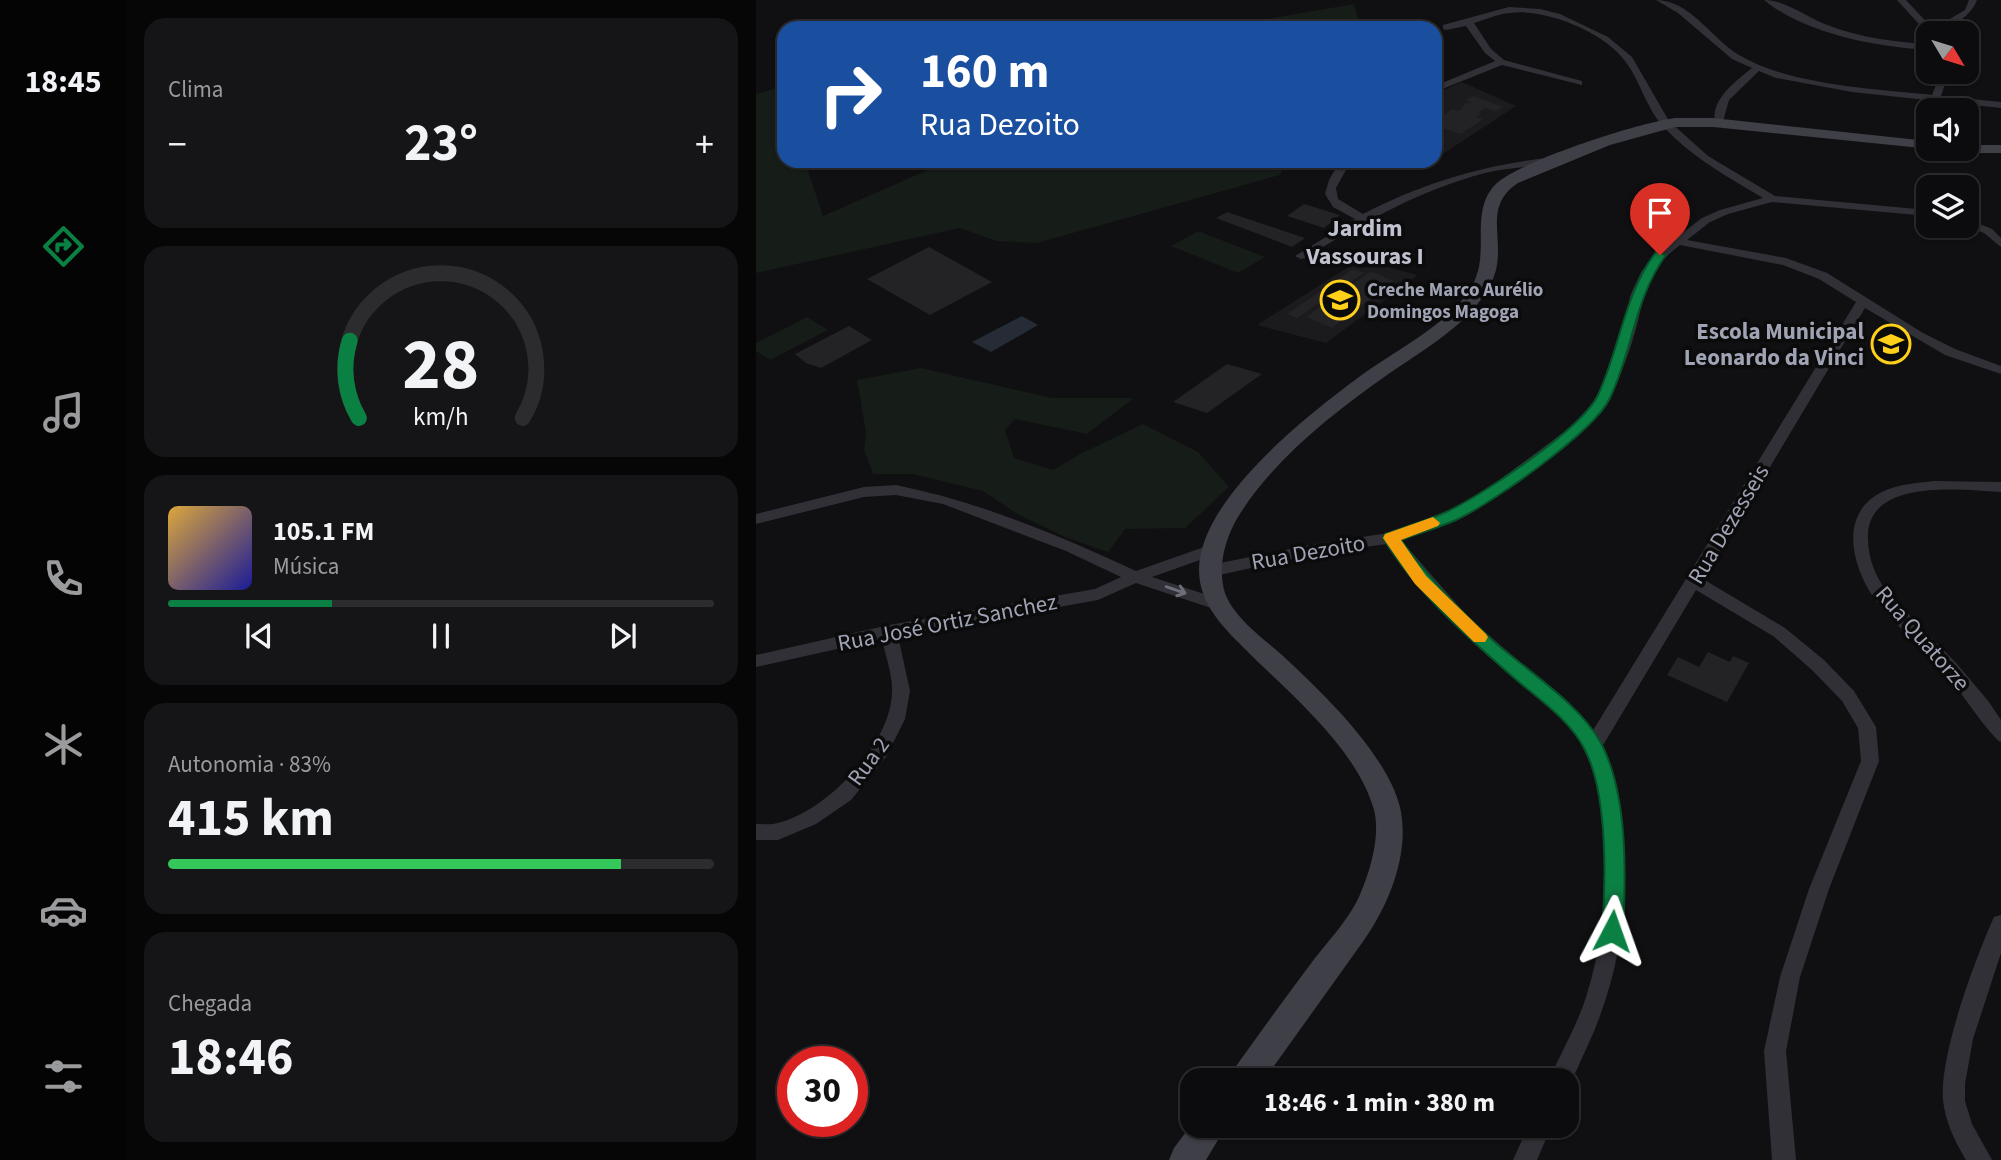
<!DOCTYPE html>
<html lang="pt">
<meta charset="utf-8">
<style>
body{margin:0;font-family:"Source Sans 3",sans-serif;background:#151416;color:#f1f3f6;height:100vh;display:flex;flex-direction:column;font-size:26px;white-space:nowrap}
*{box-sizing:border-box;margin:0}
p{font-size:23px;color:#9a9b9d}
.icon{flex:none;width:38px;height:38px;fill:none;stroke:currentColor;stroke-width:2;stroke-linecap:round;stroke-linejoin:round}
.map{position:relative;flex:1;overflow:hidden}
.drawer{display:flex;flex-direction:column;gap:18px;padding:18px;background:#070607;width:630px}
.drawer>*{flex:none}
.top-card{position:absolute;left:21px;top:21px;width:665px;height:147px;border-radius:21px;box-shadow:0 2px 5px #0004,0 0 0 2px #2c2b2e;background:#1a4fa0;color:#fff;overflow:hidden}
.needle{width:46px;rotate:128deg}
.fabs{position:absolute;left:1160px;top:21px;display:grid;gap:14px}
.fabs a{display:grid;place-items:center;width:63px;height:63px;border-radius:14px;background:#0c0b0d;box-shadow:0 2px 5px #0004,0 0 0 2px #2c2b2e;font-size:35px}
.speed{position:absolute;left:21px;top:1046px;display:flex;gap:14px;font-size:35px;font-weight:700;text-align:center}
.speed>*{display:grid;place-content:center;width:91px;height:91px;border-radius:50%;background:#0c0b0d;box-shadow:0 2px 5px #0004,0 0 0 2px #2c2b2e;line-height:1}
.speed .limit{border:10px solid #d22;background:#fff;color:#111}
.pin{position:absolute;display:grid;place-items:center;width:60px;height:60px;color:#fff;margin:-72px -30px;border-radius:50% 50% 50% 0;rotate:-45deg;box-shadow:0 0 7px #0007}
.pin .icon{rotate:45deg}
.me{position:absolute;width:77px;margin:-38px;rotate:4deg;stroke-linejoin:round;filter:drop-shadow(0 0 5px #0008)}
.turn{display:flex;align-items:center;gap:24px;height:147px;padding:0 28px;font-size:32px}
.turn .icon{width:91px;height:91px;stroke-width:2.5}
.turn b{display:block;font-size:49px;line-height:60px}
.big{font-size:52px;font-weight:700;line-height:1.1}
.drawer .widget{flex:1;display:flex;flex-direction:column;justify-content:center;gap:10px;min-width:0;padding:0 24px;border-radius:21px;background:#151416}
.drawer .dial{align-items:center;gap:0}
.dial svg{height:182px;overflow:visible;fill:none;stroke:#2c2b2e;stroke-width:7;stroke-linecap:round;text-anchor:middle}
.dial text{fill:#f1f3f6;stroke:none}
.song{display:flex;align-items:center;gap:21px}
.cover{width:84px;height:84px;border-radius:10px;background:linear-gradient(135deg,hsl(40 70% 55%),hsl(240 70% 35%))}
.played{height:7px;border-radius:4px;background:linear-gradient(90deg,#0b8043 30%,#2c2b2e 30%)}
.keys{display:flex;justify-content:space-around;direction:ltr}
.heat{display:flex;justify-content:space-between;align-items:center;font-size:38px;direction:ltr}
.charge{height:10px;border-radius:5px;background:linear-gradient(90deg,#34c759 83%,#2c2b2e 0)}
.trip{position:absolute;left:424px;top:1068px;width:399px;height:70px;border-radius:21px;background:#0c0b0d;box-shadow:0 2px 5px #0004,0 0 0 2px #2c2b2e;font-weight:700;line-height:70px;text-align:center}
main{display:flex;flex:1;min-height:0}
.tabs{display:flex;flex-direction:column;width:126px;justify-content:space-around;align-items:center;background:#050405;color:#9a9b9d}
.tabs .icon{width:49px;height:49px}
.tabs .current{color:#0b8043}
.tabs b{font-size:32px;color:#f1f3f6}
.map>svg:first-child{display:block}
.built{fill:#1b1b1e}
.green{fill:#161c17}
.water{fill:#252c35}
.building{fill:#232225}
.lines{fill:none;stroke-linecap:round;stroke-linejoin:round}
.street{fill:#303036;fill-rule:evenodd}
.secondary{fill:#3e3f47;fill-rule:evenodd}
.oneway{stroke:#6d6f7b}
.route{fill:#0b8043;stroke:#07532c;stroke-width:2}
.slow{fill:#f59e0b}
.labels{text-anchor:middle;stroke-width:7;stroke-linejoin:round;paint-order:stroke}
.far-poi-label{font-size:19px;font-weight:bold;fill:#9fa3b3;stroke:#0b0b0c;text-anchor:start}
.poi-label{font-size:23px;font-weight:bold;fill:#9fa3b3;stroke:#0b0b0c;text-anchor:end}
.street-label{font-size:23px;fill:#9fa3b3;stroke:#0b0b0c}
.far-district-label{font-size:24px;font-weight:bold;fill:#c0c2cf;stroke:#0b0b0c}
</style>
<main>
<nav class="tabs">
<b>18:45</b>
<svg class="icon current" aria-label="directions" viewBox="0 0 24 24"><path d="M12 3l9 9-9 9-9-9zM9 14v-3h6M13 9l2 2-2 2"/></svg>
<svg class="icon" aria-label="music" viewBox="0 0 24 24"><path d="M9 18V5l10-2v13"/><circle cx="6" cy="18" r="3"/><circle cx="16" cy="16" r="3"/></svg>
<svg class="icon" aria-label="phone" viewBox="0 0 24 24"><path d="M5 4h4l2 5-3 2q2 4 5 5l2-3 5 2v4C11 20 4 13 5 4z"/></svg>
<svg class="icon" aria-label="climate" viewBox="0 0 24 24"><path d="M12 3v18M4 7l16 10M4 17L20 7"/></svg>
<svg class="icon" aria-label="car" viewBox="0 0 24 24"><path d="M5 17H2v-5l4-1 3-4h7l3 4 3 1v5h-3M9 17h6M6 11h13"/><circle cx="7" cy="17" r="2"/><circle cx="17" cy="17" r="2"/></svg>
<svg class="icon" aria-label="filters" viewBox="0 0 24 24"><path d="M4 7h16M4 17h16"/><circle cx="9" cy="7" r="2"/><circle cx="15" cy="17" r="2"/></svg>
</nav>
<section class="drawer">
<div class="widget"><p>Clima</p>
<div class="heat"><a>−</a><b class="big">23°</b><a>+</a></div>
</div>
<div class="widget dial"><svg viewBox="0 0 100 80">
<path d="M14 69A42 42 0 1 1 86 69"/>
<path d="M14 69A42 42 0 0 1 10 35" stroke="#0b8043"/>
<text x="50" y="56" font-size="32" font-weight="700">28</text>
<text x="50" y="72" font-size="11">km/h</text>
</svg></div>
<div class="widget">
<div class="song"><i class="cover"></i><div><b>105.1 FM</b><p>Música</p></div></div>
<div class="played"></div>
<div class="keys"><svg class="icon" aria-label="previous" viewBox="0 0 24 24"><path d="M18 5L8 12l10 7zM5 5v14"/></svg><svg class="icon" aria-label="pause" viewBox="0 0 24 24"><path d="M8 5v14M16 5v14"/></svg><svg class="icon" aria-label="next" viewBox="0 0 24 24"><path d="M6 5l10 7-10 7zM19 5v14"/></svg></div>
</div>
<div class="widget"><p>Autonomia · 83%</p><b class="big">415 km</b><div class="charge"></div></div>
<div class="widget"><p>Chegada</p><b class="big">18:46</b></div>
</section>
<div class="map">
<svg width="1245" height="1160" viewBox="0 0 1245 1160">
<rect width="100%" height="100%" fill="#100f11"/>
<g class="built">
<path d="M706 82 760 106 679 159V94Z"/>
<path d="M619 264 662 275 570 343 501 325 594 266 609 268Z"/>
</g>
<g class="green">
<path d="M598 4 605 28H347L499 21Z"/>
<path d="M24 87 28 99V161H49L67 216 192 161H529L524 175 281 243 240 241 204 228 0 273V94Z"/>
<path d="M442 231 509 257 482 273 415 246Z"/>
<path d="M51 317 72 330 14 360 0 351V343Z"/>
<path d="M165 368 296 398H378L331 434 259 419 249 430 258 458 297 470 326 453 387 424 442 452 473 487 429 528 369 529 352 552 309 537 263 515 227 491 157 474H117L108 450 110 433 101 380Z"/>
</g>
<path class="water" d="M266 316 282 325 235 352 216 342Z"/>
<g class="building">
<path d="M717 96 747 107 740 111 729 108 722 112 724 115 720 117 727 119 705 134 679 126V120L697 109 703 111 710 103H717L710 100Z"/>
<path d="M632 161H667L661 167Z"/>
<path d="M548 204 584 215 568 228 531 216Z"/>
<path d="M471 212 549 238 536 247 460 218Z"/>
<path d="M173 247 236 282 174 315 111 279Z"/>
<path d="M597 269 608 273 541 318 531 314Z"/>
<path d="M615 271 638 281 576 328 550 317Z"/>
<path d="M93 326 116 340 65 368 50 363 39 354Z"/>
<path d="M471 364 506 374 451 413 417 402Z"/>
<path d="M952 652 974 662 977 656 993 663 971 702 911 675 922 657 943 667Z"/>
</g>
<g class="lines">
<g class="street">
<path d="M900 0C934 0 956 39 983 55 1033 85 1118 89 1176 95L1185 72H1193L1185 96 1245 102V108L1096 92 1020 78 1003 71 973 100 966 125H960C952 101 979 82 996 68L976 59 922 13Z"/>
<path d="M1008 0C1030 0 1053 19 1074 26 1106 38 1139 42 1172 44V50C1121 47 1049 34 1008 0Z"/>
<path d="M1141 0H1150L1177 29 1209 10 1213 0H1221C1214 19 1190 30 1172 34Z"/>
<path d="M753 7 784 9 804 14 852 37 876 57 913 121 952 156 1019 196 1172 210V216L1016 202 972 214 954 222 931 240 1030 258 1071 273 1167 333 1199 349 1245 366V374L1189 355 1109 308 947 579 1029 628 1068 660 1098 691 1120 727 1123 761 1073 889 1044 977 1030 1051 1040 1160H1016L1008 1051 1024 977 1053 889 1105 761 1102 728 1086 701 1056 670 1017 636 940 590 846 747C883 842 874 954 832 1045 825 1059 819 1077 810 1088V1080H793C805 1052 821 1026 830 997 854 925 865 786 811 724 787 697 754 676 727 651 691 619 660 582 631 544L564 553 454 577 446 571 454 565 564 543 633 533 689 512 723 495 815 427 841 398 871 317 874 296 885 272 900 253 946 218 964 210 1007 198C972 177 935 157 907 126 890 108 884 80 869 61 848 32 789 8 754 13 741 14 729 20 718 23L735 49 748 60 826 81V85L746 65 679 92V86L739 61 729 53 710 26 690 30 687 29V25ZM924 245 1027 265 1063 279 1100 302 836 732 815 706 713 618 645 540C663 533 682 527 700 519 735 503 839 431 854 397 866 373 877 343 883 317 892 280 893 269 924 245Z"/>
<path d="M800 157 804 158V162C779 167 754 167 729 173 664 190 606 223 549 258L545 259 539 256 599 219 577 207 569 194 573 180 584 161H595L580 188 582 199 607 214C669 182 731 164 800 157Z"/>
<path d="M1211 219 1236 229 1245 238V247L1228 233 1210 226Z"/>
<path d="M1178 481 1245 482V492C1206 490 1115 478 1112 534 1111 556 1119 577 1133 594L1201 664 1233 702 1245 720V742C1237 740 1199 684 1189 672 1167 648 1137 624 1118 598 1095 565 1083 513 1126 492 1142 484 1161 483 1178 481Z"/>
<path d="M140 485C224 502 303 535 380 571L451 546H461L464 550 461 554 396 577 467 600 469 604 461 610 380 583 342 600 142 636 154 691 149 719 130 757 95 800 60 824 22 840H0V824C7 824 15 825 22 823 71 811 135 744 136 692 137 675 129 655 126 639L0 667V655L133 625 339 589 365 577 310 551 187 504 140 495 108 497 0 524V514L108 487Z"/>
<path d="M1245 915V953L1217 1039 1209 1084V1101L1216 1124 1236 1160H1210C1199 1142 1189 1121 1187 1100 1183 1056 1219 959 1238 917Z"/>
<path d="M773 1125H796L781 1160H757Z"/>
</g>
<g class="secondary">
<path d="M919 118H957L1172 141 1175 149 957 127H919L854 145 762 183C729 205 746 233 741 265 737 289 718 310 700 326 679 344 654 359 631 375 577 413 517 460 482 517 469 539 461 567 469 593 478 618 507 638 526 655 566 692 641 763 646 819 651 862 630 910 606 943L508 1080H473L478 1069C505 1031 532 994 559 958 574 939 591 921 602 899 613 875 625 837 618 810 601 749 535 695 492 652 469 629 443 605 443 570 443 499 554 413 607 374 634 355 663 339 688 318 700 307 715 293 720 277 732 247 714 208 741 183 767 160 882 123 919 118Z"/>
<path d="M1211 145H1245V153H1207L1200 149H1211Z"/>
<path d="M436 1124 471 1125 450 1160H413L418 1148Z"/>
</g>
</g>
<defs><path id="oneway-shaft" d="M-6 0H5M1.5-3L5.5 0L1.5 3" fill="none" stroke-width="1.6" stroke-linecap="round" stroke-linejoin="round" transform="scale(1.75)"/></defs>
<use class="oneway" href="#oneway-shaft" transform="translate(420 590) rotate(19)"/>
<path class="route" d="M900 252 910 255C878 299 877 350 854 398 838 432 735 504 700 520 682 528 663 533 645 540 673 579 706 613 742 645 774 672 825 706 845 743 872 795 870 874 867 931L864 938 856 941 849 938 846 931C850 882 852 792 828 748 813 719 781 698 757 677 709 635 660 592 627 538L629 534C649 527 670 521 690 512 725 496 826 429 842 395 864 348 868 294 900 252Z"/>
<path class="slow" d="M677 517 684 523 682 526 645 540 670 576 729 633 732 637 729 642H718L659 584 627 538 629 534Z"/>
<defs>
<symbol id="school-ring" viewBox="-11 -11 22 22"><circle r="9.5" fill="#0b0b0c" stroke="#ffd01a" stroke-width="1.5"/><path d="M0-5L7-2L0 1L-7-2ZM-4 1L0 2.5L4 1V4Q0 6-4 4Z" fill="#ffd01a"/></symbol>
</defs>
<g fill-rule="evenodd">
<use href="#school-ring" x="562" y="278" width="44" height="44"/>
<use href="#school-ring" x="1113" y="322" width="44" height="44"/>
</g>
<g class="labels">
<g class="far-poi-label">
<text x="611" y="296">Creche Marco Aurélio<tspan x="611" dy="22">Domingos Magoga</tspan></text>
</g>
<g class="poi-label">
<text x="1108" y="339">Escola Municipal<tspan x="1108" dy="26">Leonardo da Vinci</tspan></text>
</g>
<g class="street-label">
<text transform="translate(972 524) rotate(-59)" y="8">Rua Dezesseis</text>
<text transform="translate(552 552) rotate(-10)" y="8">Rua Dezoito</text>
<text transform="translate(191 622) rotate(-11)" y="8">Rua José Ortiz Sanchez</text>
<text transform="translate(1167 638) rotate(49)" y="8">Rua Quatorze</text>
<text transform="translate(112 761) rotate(-54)" y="8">Rua 2</text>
</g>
<g class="far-district-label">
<text x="609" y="236">Jardim<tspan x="609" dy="28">Vassouras I</tspan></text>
</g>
</g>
</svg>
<div class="fabs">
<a><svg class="needle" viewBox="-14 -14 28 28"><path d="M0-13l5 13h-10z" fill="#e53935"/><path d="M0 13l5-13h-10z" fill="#9a9b9d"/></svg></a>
<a><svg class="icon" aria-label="sound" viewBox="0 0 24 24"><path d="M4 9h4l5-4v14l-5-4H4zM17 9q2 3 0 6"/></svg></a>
<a><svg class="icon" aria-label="layers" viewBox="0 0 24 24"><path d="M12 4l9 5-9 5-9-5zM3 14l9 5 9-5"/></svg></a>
</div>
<div class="speed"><div class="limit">30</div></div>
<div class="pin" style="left:904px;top:255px;background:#d93025"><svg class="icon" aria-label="arrive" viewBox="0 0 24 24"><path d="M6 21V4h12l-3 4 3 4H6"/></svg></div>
<svg class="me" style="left:856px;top:931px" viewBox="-20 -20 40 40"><path d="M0-17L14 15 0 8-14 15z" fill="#0b8043" stroke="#fff" stroke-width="4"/></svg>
<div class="trip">18:46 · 1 min · 380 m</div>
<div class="top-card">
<div class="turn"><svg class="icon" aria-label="right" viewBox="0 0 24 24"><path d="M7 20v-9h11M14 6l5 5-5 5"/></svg><div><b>160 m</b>Rua Dezoito</div></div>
</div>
</div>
</main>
